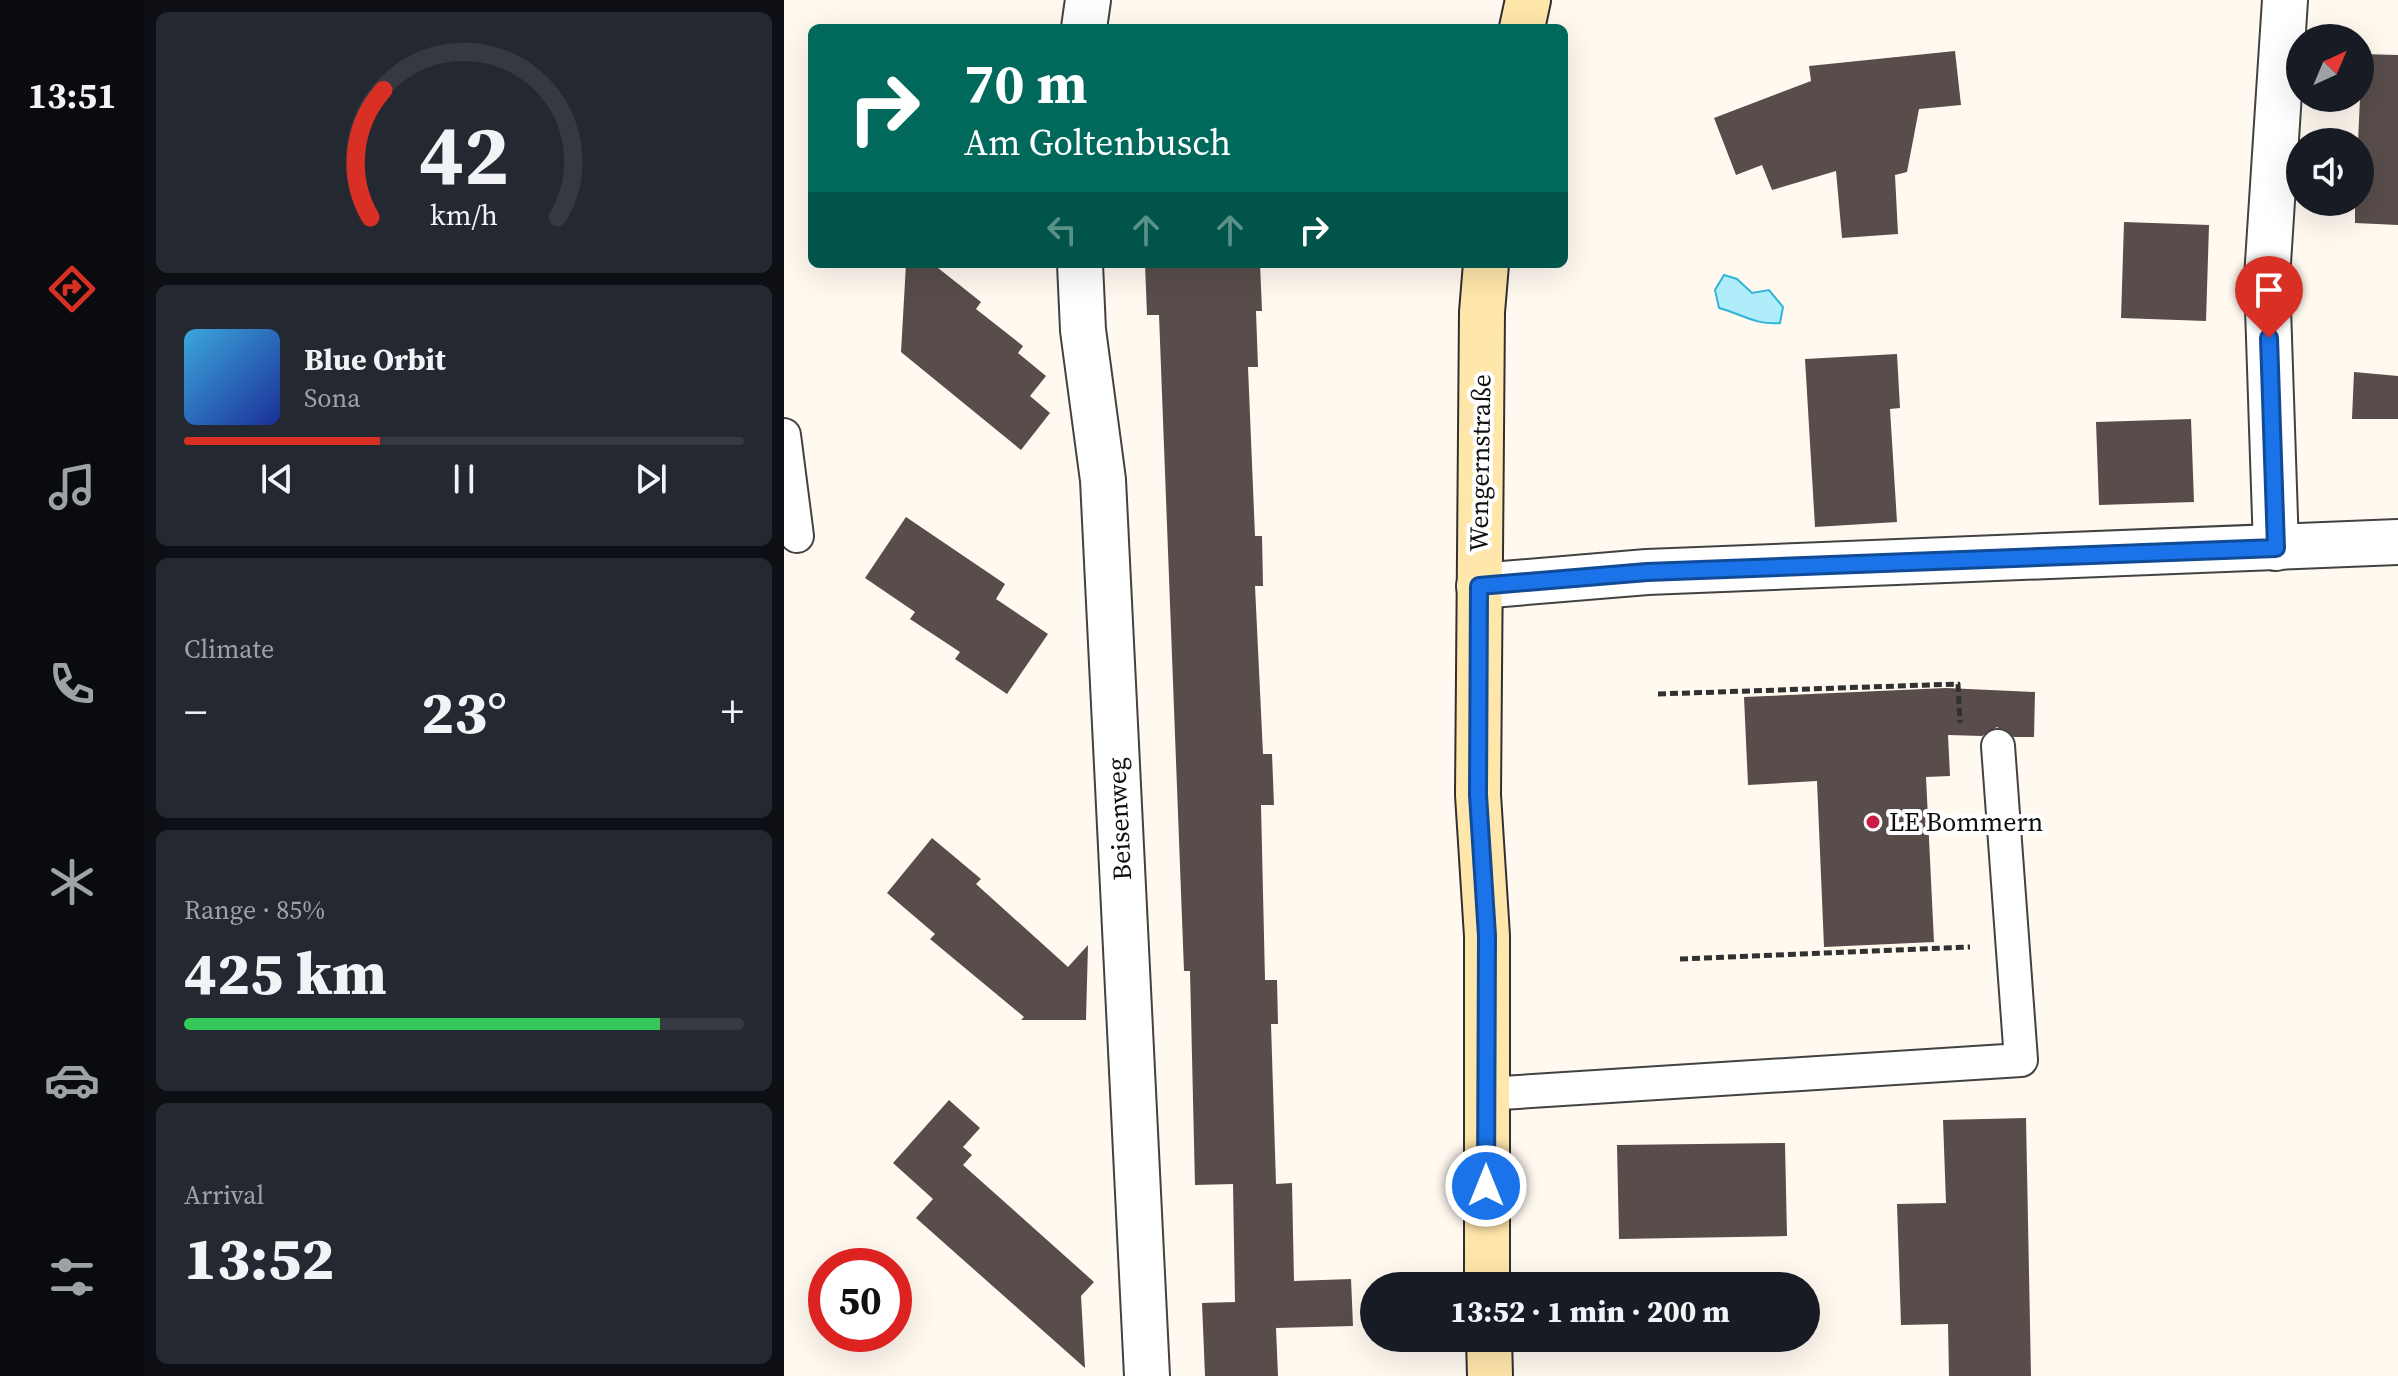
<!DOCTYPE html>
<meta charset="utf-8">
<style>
body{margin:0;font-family:"Source Serif 4",serif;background:#242831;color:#f1f3f6;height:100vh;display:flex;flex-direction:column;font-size:30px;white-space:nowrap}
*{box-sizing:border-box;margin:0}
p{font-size:26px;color:#9ea1a6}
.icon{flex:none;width:44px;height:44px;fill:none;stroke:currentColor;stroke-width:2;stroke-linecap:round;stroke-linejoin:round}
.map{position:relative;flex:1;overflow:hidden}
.side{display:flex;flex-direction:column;gap:12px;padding:12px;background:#0d0f14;width:640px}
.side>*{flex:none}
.banner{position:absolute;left:24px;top:24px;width:760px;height:244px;border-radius:12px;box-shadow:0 8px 32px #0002;background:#00695c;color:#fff;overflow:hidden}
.needle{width:52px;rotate:44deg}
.tools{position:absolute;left:1502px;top:24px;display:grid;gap:16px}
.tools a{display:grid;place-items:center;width:88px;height:88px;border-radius:50%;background:#171b24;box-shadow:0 8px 32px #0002;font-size:40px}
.speed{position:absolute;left:24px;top:1248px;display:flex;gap:16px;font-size:40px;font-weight:700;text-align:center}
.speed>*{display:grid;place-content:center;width:104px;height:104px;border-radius:50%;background:#171b24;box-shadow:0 8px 32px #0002;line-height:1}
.speed .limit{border:12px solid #d22;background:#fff;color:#111}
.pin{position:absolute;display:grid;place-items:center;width:68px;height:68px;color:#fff;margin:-82px -34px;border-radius:50% 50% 50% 0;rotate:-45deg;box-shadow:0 0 8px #0007}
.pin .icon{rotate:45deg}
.me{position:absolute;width:88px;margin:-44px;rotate:0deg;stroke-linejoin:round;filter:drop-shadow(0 0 6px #0008)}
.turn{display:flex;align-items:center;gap:28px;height:168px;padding:0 24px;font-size:36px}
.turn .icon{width:104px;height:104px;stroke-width:2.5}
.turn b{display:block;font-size:56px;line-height:68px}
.lanes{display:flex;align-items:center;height:76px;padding:0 24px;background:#0003;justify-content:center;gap:40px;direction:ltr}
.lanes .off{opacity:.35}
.big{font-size:60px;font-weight:800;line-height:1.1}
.side .widget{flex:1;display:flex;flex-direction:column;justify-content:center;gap:12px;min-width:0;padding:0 28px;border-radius:12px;background:#242831}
.side .dial{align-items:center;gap:0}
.dial svg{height:208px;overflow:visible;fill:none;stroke:#363941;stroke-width:7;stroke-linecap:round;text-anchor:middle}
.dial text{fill:#f1f3f6;stroke:none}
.song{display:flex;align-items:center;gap:24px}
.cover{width:96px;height:96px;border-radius:12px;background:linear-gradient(135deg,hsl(200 70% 55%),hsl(230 70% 35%))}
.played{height:8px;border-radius:4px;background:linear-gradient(90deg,#d93025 35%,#363941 35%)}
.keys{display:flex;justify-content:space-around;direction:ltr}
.heat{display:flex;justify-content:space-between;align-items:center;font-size:44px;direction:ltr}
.charge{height:12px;border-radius:6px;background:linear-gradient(90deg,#34c759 85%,#363941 0)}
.trip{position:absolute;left:576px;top:1272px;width:460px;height:80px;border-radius:40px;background:#171b24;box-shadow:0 8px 32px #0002;font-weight:800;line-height:80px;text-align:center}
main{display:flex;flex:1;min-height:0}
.tab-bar{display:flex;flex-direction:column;width:144px;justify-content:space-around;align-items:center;background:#090b0e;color:#9ea1a6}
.tab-bar .icon{width:56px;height:56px}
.tab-bar .on{color:#d93025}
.tab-bar b{font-size:36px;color:#f1f3f6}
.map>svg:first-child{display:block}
.water{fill:#b0edfb;stroke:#31b5d8;stroke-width:2}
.building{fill:#584d4a}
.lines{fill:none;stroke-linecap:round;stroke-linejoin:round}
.service-casing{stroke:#424242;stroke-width:36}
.minor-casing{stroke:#424242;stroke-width:48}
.secondary-casing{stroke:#313131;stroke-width:48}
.path{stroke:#313131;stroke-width:5;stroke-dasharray:8 4;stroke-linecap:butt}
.service{stroke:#fff;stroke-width:32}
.minor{stroke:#fff;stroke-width:44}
.secondary{stroke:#ffe6ab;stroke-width:44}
.route-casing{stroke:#114b97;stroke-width:20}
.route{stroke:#1a73e8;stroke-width:14}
.poi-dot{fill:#ca1b45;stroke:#fff;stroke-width:3}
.labels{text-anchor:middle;stroke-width:8;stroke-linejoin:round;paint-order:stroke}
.street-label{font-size:26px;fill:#0f0f0f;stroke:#fff}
.poi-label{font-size:26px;fill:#0f0f0f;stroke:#fff;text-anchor:start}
</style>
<main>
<nav class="tab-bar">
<b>13:51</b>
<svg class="icon on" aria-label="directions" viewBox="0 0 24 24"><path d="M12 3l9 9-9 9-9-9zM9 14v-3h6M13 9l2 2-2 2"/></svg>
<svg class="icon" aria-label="music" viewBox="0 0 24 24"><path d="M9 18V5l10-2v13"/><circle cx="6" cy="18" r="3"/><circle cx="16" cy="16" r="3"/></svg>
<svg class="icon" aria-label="phone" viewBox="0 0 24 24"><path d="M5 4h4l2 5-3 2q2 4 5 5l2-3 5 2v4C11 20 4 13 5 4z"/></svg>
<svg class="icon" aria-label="climate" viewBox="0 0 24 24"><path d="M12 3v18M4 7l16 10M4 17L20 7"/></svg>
<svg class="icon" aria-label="car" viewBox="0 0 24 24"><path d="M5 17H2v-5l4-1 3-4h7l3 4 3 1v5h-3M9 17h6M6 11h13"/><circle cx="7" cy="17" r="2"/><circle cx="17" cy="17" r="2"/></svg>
<svg class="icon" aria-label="filters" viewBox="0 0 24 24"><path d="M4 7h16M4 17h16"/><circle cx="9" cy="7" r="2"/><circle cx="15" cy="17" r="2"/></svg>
</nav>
<section class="side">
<div class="widget dial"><svg viewBox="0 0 100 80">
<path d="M14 69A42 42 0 1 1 86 69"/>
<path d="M14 69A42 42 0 0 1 19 20" stroke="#d93025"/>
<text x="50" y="56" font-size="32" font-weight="700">42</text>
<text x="50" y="72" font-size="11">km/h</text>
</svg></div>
<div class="widget">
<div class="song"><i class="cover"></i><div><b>Blue Orbit</b><p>Sona</p></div></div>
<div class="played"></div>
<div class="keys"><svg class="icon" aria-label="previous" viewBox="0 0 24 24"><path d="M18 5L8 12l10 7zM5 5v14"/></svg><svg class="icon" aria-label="pause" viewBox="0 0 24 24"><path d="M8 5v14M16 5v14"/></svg><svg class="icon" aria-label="next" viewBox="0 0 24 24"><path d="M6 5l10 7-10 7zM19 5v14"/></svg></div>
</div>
<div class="widget"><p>Climate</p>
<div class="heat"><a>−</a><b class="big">23°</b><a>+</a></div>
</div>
<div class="widget"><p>Range · 85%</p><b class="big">425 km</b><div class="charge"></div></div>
<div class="widget"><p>Arrival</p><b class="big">13:52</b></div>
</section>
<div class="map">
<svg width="1614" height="1376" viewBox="0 0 1614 1376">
<rect width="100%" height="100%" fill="#fff9f0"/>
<path class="water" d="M940 275 953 279 968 293 985 290 999 307 996 323C970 325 958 314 935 308L931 290Z"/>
<g class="building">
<path d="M1171 51 1177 105 1135 109 1123 172 1111 175 1114 234 1058 238 1052 171 988 190 978 165 952 175 930 118 1027 81 1025 66Z"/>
<path d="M1578 54 1614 55V225L1571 223V202H1576L1574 142Z"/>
<path d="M1340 222 1425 225 1422 321 1337 318Z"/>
<path d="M122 264H149L197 302 192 309 239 346 234 353 262 376 246 396 266 413 237 450 117 352Z"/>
<path d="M361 264H476L478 311H472L474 367H464L471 536H478L479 586H471L479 754H488L490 805H477L481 980H493L494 1024H487L492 1184 508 1183 510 1281 567 1279 569 1326 492 1328 494 1376H421L418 1303 451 1302 449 1184 411 1185 406 971H400L375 315H363Z"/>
<path d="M1113 354 1116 408 1106 409 1113 522 1031 527 1021 359Z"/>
<path d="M1570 372 1614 376V419H1568Z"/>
<path d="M1407 419 1410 502 1315 505 1312 422Z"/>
<path d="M122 517 221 584 212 599 264 634 223 694 171 659 176 652 126 619 131 612 81 578Z"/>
<path d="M1162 688 1251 692 1250 737H1230L1213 727 1198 736 1164 735 1166 776 1142 777 1150 942 1040 947 1033 781 964 785 960 697Z"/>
<path d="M148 838 197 879 192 884 284 967 304 945 302 1020H237L240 1017 146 939 151 934 103 893Z"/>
<path d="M165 1100 196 1128 179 1147 188 1155 179 1165 310 1282 297 1296 301 1368 132 1218 149 1199 109 1163Z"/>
<path d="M1242 1118 1247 1376H1165L1164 1324 1117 1325 1113 1204 1162 1203 1159 1120Z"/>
<path d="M1001 1143 1003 1236 835 1239 833 1145Z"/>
</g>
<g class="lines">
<defs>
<g id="service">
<path d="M0 435 13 536"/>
<path d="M702 1094 1237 1060 1214 746"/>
</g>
<g id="minor">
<path d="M300 28 304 0"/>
<path d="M296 264 299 330 319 480 363 1376"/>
<path d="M1492 548 1483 278 1501 0"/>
<path d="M695 586 863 572 1614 542"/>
</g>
<g id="secondary">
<path d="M738 28 744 0"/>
<path d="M702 264 698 312 694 795 703 936V1286"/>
<path d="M705 1338 706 1376"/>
</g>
</defs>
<use href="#service" class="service-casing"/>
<use href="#minor" class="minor-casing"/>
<use href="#secondary" class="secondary-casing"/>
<g class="path">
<path d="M874 694 1174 684 1176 723"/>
<path d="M896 959 1186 947"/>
</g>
<use href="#service" class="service"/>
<use href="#minor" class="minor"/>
<use href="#secondary" class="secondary"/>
</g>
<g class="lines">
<defs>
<path id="route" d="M702 1186 703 936 694 795 695 586 863 572 1492 548 1485 338"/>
</defs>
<use href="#route" class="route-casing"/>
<use href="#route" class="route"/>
</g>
<circle class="poi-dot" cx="1089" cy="822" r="8"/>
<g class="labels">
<g class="street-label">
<text transform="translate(696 463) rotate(-89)" y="9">Wengernstraße</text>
<text transform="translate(335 819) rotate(-93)" y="9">Beisenweg</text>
</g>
<g class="poi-label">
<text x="1105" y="831">LE Bommern</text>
</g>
</g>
</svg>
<div class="tools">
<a><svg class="needle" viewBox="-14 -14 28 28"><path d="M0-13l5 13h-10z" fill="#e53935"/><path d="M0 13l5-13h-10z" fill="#9ea1a6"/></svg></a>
<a><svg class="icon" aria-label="sound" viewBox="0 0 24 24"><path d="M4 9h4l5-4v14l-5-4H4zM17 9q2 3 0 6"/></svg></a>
</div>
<div class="speed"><div class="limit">50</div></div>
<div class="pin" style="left:1485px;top:338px;background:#d93025"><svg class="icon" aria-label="arrive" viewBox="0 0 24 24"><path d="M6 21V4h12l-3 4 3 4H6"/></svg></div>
<svg class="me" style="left:702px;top:1186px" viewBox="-20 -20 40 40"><circle r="17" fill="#1a73e8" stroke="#fff" stroke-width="3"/><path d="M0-11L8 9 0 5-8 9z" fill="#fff"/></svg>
<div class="trip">13:52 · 1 min · 200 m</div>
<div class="banner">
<div class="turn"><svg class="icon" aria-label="right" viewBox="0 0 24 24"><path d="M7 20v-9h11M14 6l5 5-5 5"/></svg><div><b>70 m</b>Am Goltenbusch</div></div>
<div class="lanes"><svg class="icon off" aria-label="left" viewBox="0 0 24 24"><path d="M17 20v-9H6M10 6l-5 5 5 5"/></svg><svg class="icon off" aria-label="ahead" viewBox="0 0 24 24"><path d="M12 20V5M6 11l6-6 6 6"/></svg><svg class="icon off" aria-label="ahead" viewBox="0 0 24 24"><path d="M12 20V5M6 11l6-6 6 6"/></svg><svg class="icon" aria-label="right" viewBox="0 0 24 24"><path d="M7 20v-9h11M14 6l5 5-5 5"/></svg></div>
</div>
</div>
</main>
